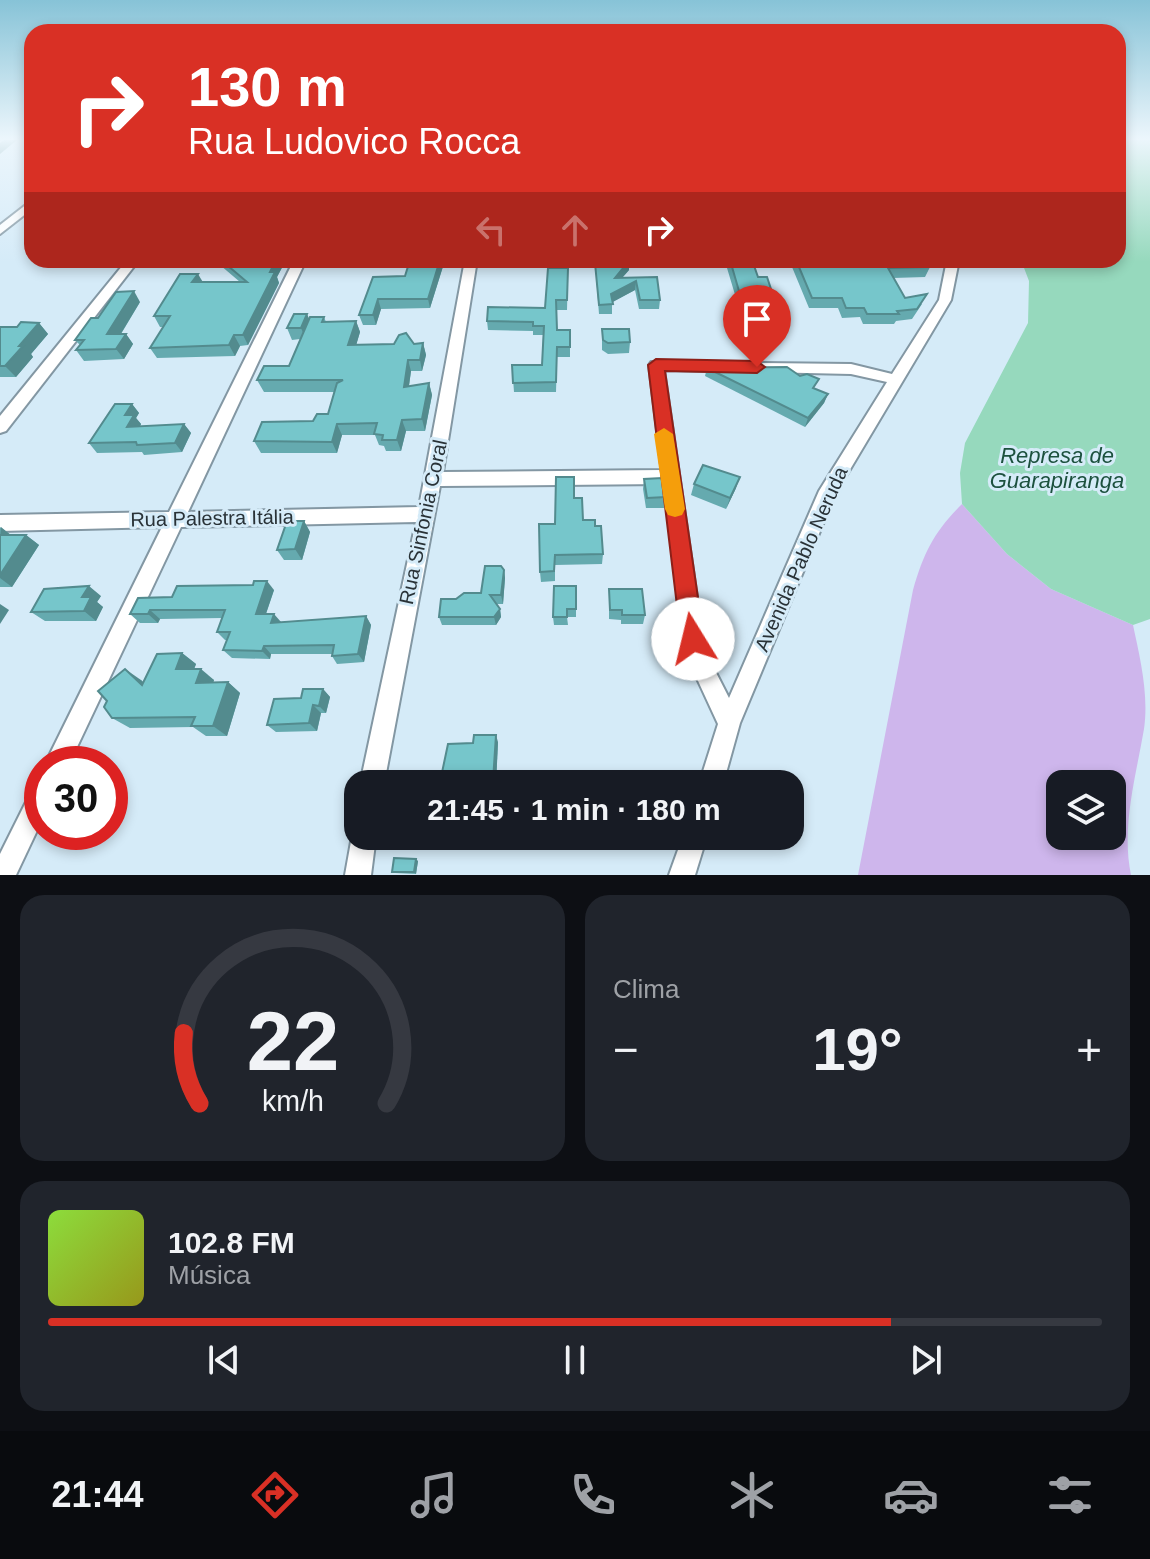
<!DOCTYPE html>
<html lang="pt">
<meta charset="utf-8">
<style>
body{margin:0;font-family:Helvetica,sans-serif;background:#20242c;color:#f1f3f6;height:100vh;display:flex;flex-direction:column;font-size:30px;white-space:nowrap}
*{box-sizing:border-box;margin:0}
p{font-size:26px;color:#9ea1a6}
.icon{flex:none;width:44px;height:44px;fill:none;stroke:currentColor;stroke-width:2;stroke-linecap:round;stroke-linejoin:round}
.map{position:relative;height:875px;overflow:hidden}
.drawer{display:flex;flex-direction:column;gap:20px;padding:20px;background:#0d0f14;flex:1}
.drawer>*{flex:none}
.banner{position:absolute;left:24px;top:24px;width:1102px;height:244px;border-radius:24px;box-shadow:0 4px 12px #0003;background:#d93025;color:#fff;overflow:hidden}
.buttons{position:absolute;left:1046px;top:770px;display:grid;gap:16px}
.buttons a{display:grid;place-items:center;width:80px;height:80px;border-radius:16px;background:#171b24;box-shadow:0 4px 12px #0003;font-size:40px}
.speed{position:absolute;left:24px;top:746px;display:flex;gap:16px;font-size:40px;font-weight:700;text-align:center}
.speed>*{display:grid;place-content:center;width:104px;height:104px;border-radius:50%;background:#171b24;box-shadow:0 4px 12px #0003;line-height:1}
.speed .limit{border:12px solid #d22;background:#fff;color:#111}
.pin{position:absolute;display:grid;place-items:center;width:68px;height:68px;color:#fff;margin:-82px -34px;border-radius:50% 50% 50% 0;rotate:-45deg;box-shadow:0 0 8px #0007}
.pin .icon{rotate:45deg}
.me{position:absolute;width:88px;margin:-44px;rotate:351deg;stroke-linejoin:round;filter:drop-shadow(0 0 6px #0008)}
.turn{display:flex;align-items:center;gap:28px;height:168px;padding:0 32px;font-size:36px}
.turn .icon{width:104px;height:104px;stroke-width:2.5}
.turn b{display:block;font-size:56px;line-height:68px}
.lanes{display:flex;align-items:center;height:76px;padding:0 32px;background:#0003;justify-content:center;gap:40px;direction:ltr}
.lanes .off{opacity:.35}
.big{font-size:60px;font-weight:800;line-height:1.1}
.drawer .card{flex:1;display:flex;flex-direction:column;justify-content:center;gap:12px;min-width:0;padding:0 28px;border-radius:24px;background:#20242c}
.drawer .dial{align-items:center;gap:0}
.dial svg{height:208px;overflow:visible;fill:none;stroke:#363941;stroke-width:7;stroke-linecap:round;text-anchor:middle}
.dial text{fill:#f1f3f6;stroke:none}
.song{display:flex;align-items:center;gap:24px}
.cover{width:96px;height:96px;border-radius:12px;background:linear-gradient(135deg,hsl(90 70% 55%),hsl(60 70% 35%))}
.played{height:8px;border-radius:4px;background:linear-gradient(90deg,#d93025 80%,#363941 80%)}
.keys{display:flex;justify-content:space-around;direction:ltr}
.heat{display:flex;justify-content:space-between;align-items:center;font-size:44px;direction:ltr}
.drawer .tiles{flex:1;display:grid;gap:20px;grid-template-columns:1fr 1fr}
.card:last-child{grid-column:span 2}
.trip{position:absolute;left:344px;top:770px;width:460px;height:80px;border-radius:24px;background:#171b24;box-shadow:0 4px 12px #0003;font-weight:800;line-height:80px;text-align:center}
.tab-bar{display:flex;height:128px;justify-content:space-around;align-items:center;background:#090b0e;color:#9ea1a6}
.tab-bar .icon{width:56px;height:56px}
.tab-bar .on{color:#d93025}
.tab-bar b{font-size:36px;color:#f1f3f6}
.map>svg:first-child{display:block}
.green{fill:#ceb6ec;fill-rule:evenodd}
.water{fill:#96d9bd}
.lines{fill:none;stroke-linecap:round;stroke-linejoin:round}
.street-casing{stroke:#8397a3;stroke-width:4}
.street{fill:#fff;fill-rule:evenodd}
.wall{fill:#65aaaf}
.shaded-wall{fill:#538b8e}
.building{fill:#76c6cb;stroke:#538b8e;stroke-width:2}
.route{fill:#d93025;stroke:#8d1f18;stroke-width:2}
.slow{fill:#f59e0b}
.labels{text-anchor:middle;stroke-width:6;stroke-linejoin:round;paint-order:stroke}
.street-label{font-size:20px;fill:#293237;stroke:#d5ebf8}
.water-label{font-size:22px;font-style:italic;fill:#1c513e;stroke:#d5ebf8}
</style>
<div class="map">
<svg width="1150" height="875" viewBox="0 0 1150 875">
<rect width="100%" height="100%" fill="#d5ebf8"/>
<path class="green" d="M962 504 1007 554 1051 589 1133 625C1140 658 1149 694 1144 729 1136 776 1121 827 1131 875H858L913 590C924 552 934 532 962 504ZM1060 784H1112V836H1060Z"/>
<path class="water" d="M1118 140H1150V619L1133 625 1051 589 1007 554 962 504 960 473 965 443 1028 323 1029 281 1021 260H1118Z"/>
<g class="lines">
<defs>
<g id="street">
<path d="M32 200V209L0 234V225Z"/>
<path d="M127 260H139L6 431 0 433V416Z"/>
<path d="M294 260H306L188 512 419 507 465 260H477L443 472 662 470 649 365 651 362 851 364 892 374 939 300 947 260H959L951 300 836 493 740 723 723 784H699L718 724 687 657 664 484 440 486 384 784H360L416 522 181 527 69 764H45L162 527 0 531V515L169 512ZM664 370 851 374 887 382 819 491 729 698 707 655 703 639Z"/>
<path d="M42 782V820L16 875H0V854L34 786Z"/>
<path d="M358 826V836H376L371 875H345L352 836Z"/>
<path d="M683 836H707L695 875H669Z"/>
</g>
</defs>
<use href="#street" class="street-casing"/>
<use href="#street" class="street"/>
</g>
<g class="wall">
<path d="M218 260H286L277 277 279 283 248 345 240 346 235 356 157 358 150 348 163 327H160L154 316 203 282H240L220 265Z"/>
<path d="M410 260H445L430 308 381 309 376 325H363L359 315 405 276Z"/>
<path d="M729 260H752L758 277 774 298 771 308H739L727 268Z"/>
<path d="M794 260H931H930V267L925 277 893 278 905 298 922 304 912 319 896 321 894 324H863L860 317 842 318 838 308H809L792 267Z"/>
<path d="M629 261V270L622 278 657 277 660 300 659 309H639L635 290 612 302V314H599L595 263Z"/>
<path d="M568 268 567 310H557V330H570V357H557L556 392H514L512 365H542L543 335H533V331L488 330 487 321 545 308Z"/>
<path d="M140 302 121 334H126L133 344 124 359 84 361 76 350 80 345 75 340 98 318Z"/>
<path d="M324 317 326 322 356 321 360 332 356 345 423 343 426 355 422 371H411L409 386 429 383 432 395 425 431H406L401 451H386L384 446 379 445 375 435H342L337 453H261L254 441 313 421 328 414 334 392H264L257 380 289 366 300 339 292 340 287 328 309 319Z"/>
<path d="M39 323 48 334 31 354 33 357 16 377H0V327H17Z"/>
<path d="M602 329 630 342 629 353 608 354 602 350Z"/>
<path d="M707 368 815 389 828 394 824 403 805 427 705 376Z"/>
<path d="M132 404 139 413 136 418 141 424 140 427 184 424 191 433 182 452 144 455 142 452 97 453 89 443Z"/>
<path d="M644 479 666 497 664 508H646L643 489Z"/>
<path d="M694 484 736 488 726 509 691 495Z"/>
<path d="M574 498 583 520 595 526 603 554 602 564 555 565V581L541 582 540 572 555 524Z"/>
<path d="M304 521 310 532 302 560H284L277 550Z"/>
<path d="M0 527 11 535H26L39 545 12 587H0Z"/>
<path d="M504 570 505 578 503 604H496L500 609 501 617 496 625H442L439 617 456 599 481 593Z"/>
<path d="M576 586V617H567L568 625H554L553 617Z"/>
<path d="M609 589 645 615 643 624H621V620L609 619Z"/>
<path d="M274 590 266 614 281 622 366 616 371 625 364 662 337 664 332 656V654H271L270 659 232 658 223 650 227 640H225L217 632 222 618 160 619 158 623H140L130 614 172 597Z"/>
<path d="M101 596 97 602 103 607 96 621H45L31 612Z"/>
<path d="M182 653 196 664 194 669 214 680 213 683 228 682 240 693 227 736H206L193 727 130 728 112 718 141 680 143 682Z"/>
<path d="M323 689 330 697 326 713H321L317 731 276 732 267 725 301 698Z"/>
<path d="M498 742 496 784H442L440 782Z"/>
<path d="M418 861 416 874 395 873 392 872Z"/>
</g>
<g class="shaded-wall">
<path d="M4 140H17L0 154V143Z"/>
<path d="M276 260H286L277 277 279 283 248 345 243 335Z"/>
<path d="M440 260H445L430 308 428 299Z"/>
<path d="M629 261V270L614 287 615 278Z"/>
<path d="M198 274 204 284 192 282Z"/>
<path d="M636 281 635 290 611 303V294Z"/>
<path d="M134 291 140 302 114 345 107 334Z"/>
<path d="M378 299 381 309 376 325 373 315Z"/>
<path d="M307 314 312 325 306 339 301 328Z"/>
<path d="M356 321 360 332 353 356 348 345Z"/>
<path d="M39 323 48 334 31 354 33 357 16 377 5 366 19 346Z"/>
<path d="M126 334 133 344 124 359 116 349Z"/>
<path d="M234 335 240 346 235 356 229 345Z"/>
<path d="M423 343 426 355 422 371 420 360Z"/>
<path d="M408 360 411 371 407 399 404 387Z"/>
<path d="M429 383 432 395 425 431 422 419Z"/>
<path d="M828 394 824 403 805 427 808 418Z"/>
<path d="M132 404 139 413 136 418 141 424 134 437 127 427 125 415Z"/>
<path d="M402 420 406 431 401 451 397 440Z"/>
<path d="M184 424 191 433 182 452 175 443Z"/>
<path d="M337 424 342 435 337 453 332 442Z"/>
<path d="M740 477 736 488 726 509 730 498Z"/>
<path d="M304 521 310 532 302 560 295 549Z"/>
<path d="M1 527 13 537 0 539Z"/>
<path d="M26 535 39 545 12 587 0 578V575Z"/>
<path d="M504 570 505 578 503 604 501 595Z"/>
<path d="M267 581 274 590 263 622 256 614Z"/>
<path d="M89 586 101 596 97 602 103 607 96 621 84 611 82 597Z"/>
<path d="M0 604 9 610 0 624Z"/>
<path d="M500 609 501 617 496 625 494 617Z"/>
<path d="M150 610 160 619 158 623 148 614Z"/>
<path d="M274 614 281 622 271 623Z"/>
<path d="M366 616 371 625 364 662 358 654Z"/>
<path d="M264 646 271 654 270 659 262 651Z"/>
<path d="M182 653 196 664 190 680 176 669Z"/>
<path d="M125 669 141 680 157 696 142 685Z"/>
<path d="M201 669 214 680 209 694 196 683Z"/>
<path d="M228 682 240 693 227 736 213 726Z"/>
<path d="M323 689 330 697 326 713 319 706Z"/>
<path d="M313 705 321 713 317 731 309 723Z"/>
<path d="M496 735 498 742 496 784H494L493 781Z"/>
<path d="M416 859 418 861 416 874 414 872Z"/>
</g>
<g class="building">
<path d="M221 260H276L270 272H275L243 335H234L229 345 150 348 170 316H154L180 274H198L192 282H247Z"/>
<path d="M410 260H440L428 299H378L373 315H359L373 277 405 276Z"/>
<path d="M730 260H752L758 277H767L774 298H741Z"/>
<path d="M796 260H930V267L888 268 905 298 927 294 917 309 897 311 899 314H867L864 308H846L842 298H812Z"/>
<path d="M629 261 615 278 657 277 660 300H640L636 281 611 294 613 304 599 305 595 263Z"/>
<path d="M548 268H568L567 300H556L557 330H570V347H557L556 382 513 383 512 365H542L544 326H533V322L487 321 488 307 545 308Z"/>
<path d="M134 291 107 334H126L116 349 76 350 84 340H75L91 318H98L116 292Z"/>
<path d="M294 314H307L301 328H287Z"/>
<path d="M310 317H324L322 322 356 321 348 345 394 344 399 335 406 333 414 344 423 343 420 360H408L404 387 429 383 422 419 402 420 397 440H382L383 435 374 434 377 423 337 424 332 442 254 441 262 422 313 421 317 414H328L337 383 343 380H257L264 366H289Z"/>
<path d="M21 322 39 323 19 346H23L5 366H0V327H17Z"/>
<path d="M602 329H629L630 342 608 343 603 340Z"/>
<path d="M787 367 800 376 807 374 819 379 813 388 828 394 808 418 707 368Z"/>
<path d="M115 404H132L125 415H134L127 427 184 424 175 443 137 445 136 442 89 443Z"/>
<path d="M703 465 740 477 730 498 694 484Z"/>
<path d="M556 477H574V498H582L583 520H595V526H601L603 554 555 555 554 571 540 572 539 524H555Z"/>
<path d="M662 478 666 497 647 498 644 479Z"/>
<path d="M287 521H304L295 549 277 550Z"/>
<path d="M0 535H26L0 575Z"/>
<path d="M485 566H501L504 570 501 595H490L500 609 494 617H439L441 599H456L464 593H481Z"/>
<path d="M254 581H267L256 614H274L271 623 366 616 358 654 332 656 334 645 264 646 262 651 223 650 230 632H217L225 610H150L148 614H130L138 598 172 597 177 586 253 585Z"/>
<path d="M89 586 82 597H91L84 611 31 612 44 589Z"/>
<path d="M554 586H576V609H567V617H553Z"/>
<path d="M609 589H642L645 615H622V610H610Z"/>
<path d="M182 653 176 669H201L196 683 228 682 213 726H191L195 717 112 718 104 707 107 701 98 691 125 669 142 685 157 654Z"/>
<path d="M303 689H323L319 706 313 705 309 723 267 725 274 699 301 698Z"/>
<path d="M474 735H496L493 781 440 782 448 744 473 743Z"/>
<path d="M394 858 416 859 414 872H392Z"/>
</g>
<linearGradient id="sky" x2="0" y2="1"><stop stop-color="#87c3d7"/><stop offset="0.53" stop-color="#ecf6fc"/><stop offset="1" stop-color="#ecf6fc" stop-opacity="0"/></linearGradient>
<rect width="1150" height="262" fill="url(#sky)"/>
<path class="route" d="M656 359 757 361 765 367 757 373 665 371 704 639 701 647 693 650 684 647 681 639 648 365Z"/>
<path class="slow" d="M664 428 673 434 685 509 682 515 675 517 668 515 665 509 654 434Z"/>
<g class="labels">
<g class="street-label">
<text transform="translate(212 518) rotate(-1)" y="7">Rua Palestra Itália</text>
<text transform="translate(423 522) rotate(-78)" y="7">Rua Sinfonia Coral</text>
<text transform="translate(801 559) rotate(-66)" y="7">Avenida Pablo Neruda</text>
</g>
<g class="water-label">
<text x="1057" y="463">Represa de<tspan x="1057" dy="25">Guarapiranga</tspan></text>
</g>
</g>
</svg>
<div class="buttons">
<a><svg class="icon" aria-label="layers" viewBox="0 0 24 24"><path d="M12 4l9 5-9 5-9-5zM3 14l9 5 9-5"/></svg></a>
</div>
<div class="speed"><div class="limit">30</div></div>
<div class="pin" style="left:757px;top:367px;background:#d93025"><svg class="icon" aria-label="arrive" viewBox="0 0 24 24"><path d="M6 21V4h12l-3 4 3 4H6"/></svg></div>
<svg class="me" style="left:693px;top:639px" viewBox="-20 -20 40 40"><circle r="19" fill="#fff"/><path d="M0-13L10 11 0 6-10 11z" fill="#d93025"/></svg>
<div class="trip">21:45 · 1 min · 180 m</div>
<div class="banner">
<div class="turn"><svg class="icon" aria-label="right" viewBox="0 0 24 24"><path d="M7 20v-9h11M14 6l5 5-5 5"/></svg><div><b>130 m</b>Rua Ludovico Rocca</div></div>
<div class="lanes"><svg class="icon off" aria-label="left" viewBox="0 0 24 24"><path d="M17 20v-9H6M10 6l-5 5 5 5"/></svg><svg class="icon off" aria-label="ahead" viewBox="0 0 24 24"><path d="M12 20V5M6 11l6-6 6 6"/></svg><svg class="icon" aria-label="right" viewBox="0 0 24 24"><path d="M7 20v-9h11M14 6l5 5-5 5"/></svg></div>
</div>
</div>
<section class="drawer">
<div class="tiles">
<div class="card dial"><svg viewBox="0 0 100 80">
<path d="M14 69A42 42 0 1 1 86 69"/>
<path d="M14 69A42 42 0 0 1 8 42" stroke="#d93025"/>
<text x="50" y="56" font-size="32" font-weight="700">22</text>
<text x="50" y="72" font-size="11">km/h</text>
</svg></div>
<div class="card"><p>Clima</p>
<div class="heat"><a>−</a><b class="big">19°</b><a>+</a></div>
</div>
<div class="card">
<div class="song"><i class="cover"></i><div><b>102.8 FM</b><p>Música</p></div></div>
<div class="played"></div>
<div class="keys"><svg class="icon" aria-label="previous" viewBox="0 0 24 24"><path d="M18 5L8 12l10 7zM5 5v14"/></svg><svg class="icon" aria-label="pause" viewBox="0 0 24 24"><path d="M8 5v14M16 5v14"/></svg><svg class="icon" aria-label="next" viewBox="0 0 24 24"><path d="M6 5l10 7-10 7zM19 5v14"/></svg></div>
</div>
</div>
</section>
<nav class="tab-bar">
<b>21:44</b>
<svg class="icon on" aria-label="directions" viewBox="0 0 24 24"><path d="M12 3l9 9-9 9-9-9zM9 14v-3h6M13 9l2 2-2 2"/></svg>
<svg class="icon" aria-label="music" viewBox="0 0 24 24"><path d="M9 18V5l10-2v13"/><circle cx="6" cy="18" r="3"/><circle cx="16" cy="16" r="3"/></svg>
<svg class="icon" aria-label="phone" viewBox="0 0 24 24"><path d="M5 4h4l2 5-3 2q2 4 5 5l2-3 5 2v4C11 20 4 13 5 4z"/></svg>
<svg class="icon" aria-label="climate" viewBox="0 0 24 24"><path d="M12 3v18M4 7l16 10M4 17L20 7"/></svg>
<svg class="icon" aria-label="car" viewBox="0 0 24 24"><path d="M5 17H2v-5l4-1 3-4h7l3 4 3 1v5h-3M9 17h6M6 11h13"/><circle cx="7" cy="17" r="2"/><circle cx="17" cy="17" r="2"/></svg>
<svg class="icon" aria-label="filters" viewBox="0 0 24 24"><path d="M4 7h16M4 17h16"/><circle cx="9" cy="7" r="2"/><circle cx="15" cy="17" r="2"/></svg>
</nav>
